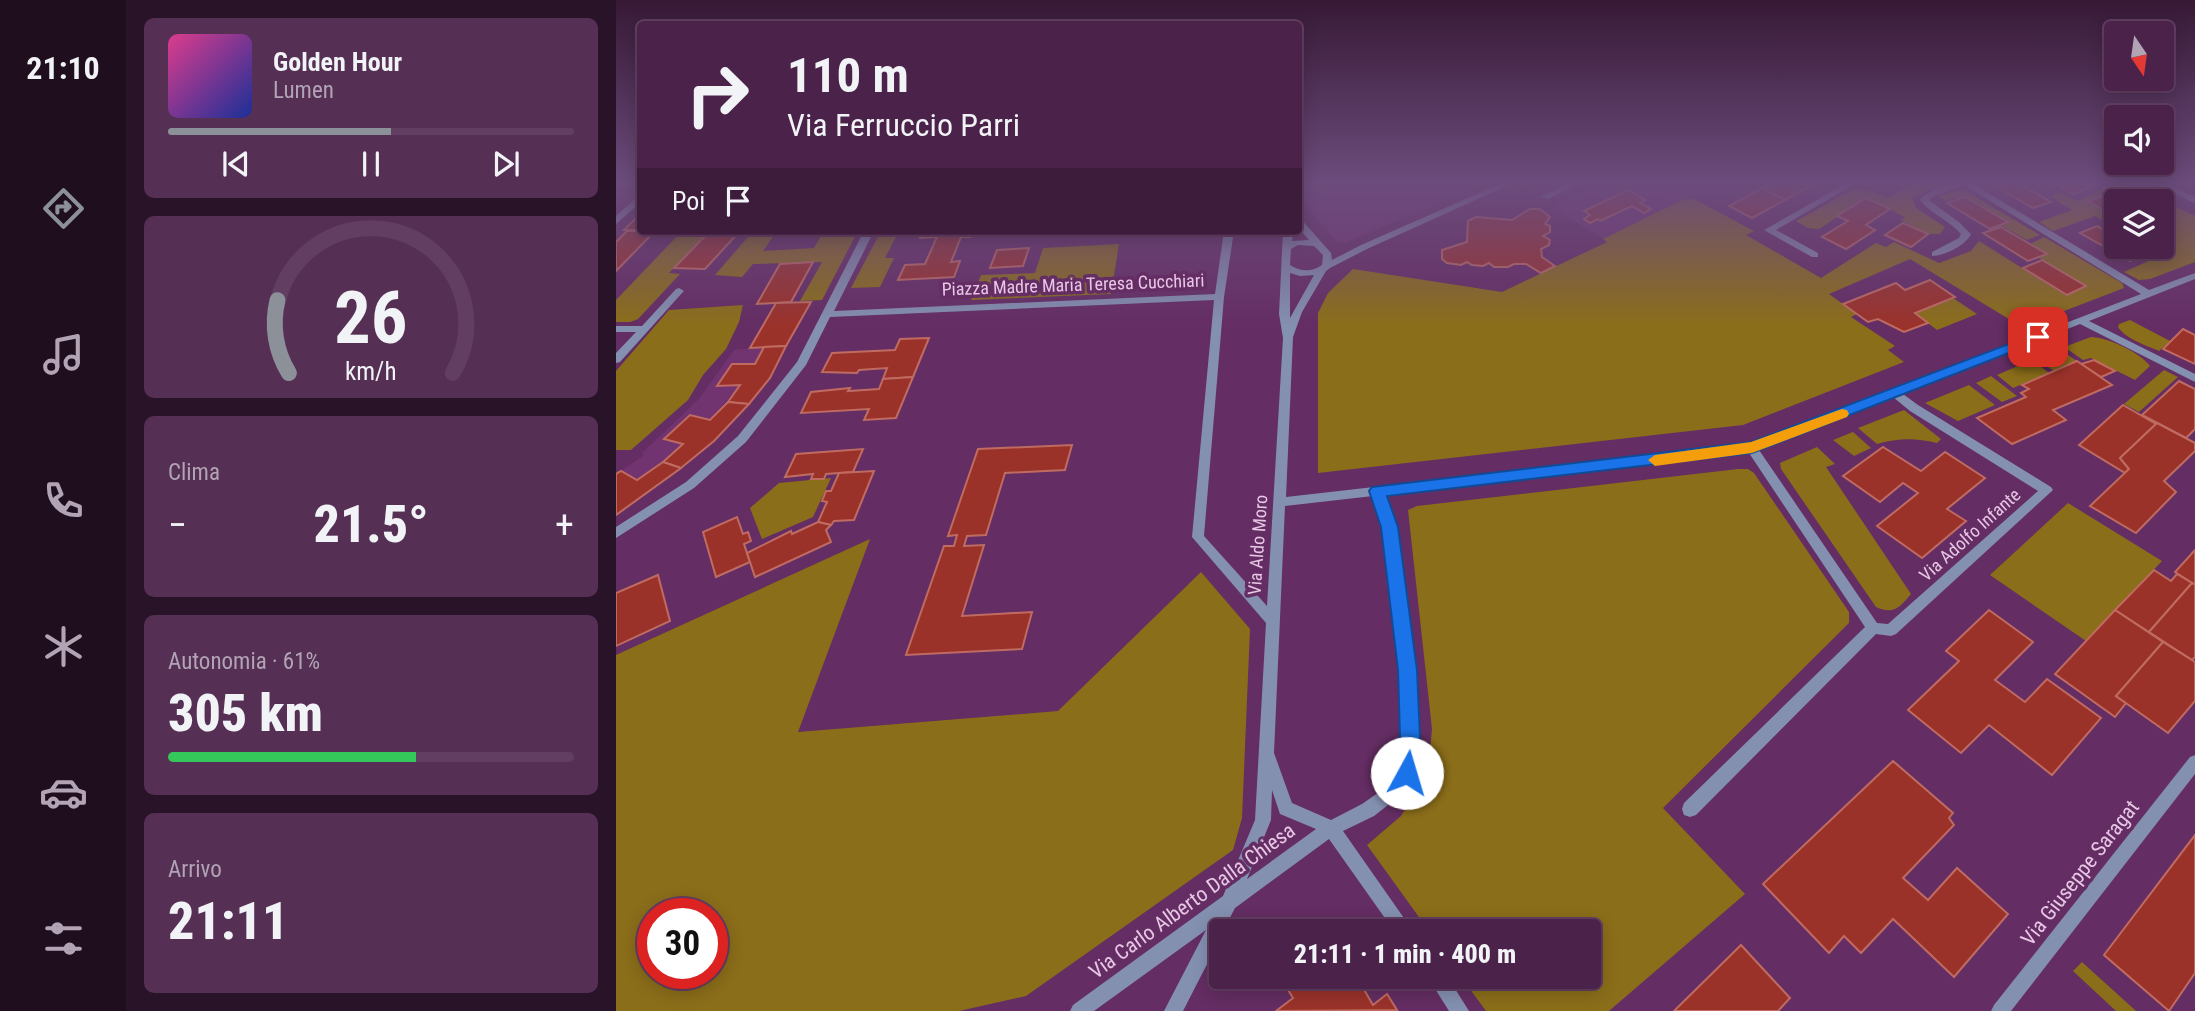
<!DOCTYPE html>
<html lang="it">
<meta charset="utf-8">
<style>
body{margin:0;font-family:"Roboto Condensed",sans-serif;background:#552f54;color:#f1f3f6;height:100vh;display:flex;flex-direction:column;font-size:26px;white-space:nowrap}
*{box-sizing:border-box;margin:0}
p{font-size:23px;color:#b2a4b5}
.icon{flex:none;width:38px;height:38px;fill:none;stroke:currentColor;stroke-width:2;stroke-linecap:round;stroke-linejoin:round}
.map{position:relative;flex:1;overflow:hidden}
.panel{display:flex;flex-direction:column;gap:18px;padding:18px;background:#291329;width:490px}
.panel>*{flex:none}
.banner{position:absolute;left:21px;top:21px;width:665px;height:214px;border-radius:7px;box-shadow:0 4px 18px #0003,0 0 0 2px #623f62;background:#4b224a;color:#f1f3f6;overflow:hidden}
.needle{width:46px;rotate:167deg}
.tools{position:absolute;left:1488px;top:21px;display:grid;gap:14px}
.tools a{display:grid;place-items:center;width:70px;height:70px;border-radius:7px;background:#4b224a;box-shadow:0 4px 18px #0003,0 0 0 2px #623f62;font-size:35px}
.speed{position:absolute;left:21px;top:898px;display:flex;gap:14px;font-size:35px;font-weight:700;text-align:center}
.speed>*{display:grid;place-content:center;width:91px;height:91px;border-radius:50%;background:#4b224a;box-shadow:0 4px 18px #0003,0 0 0 2px #623f62;line-height:1}
.speed .limit{border:10px solid #d22;background:#fff;color:#111}
.pin{position:absolute;display:grid;place-items:center;width:60px;height:60px;color:#fff;margin:-30px;border-radius:14px;box-shadow:0 4px 10px #0006}
.me{position:absolute;width:77px;margin:-38px;rotate:6deg;stroke-linejoin:round;filter:drop-shadow(0 0 5px #0008)}
.turn{display:flex;align-items:center;gap:24px;height:147px;padding:0 35px;font-size:32px}
.turn .icon{width:91px;height:91px;stroke-width:2.5}
.turn b{display:block;font-size:49px;line-height:60px}
.then{display:flex;align-items:center;height:66px;padding:0 35px;background:#0003;gap:14px;font-size:26px}
.big{font-size:52px;font-weight:800;line-height:1.1}
.panel .card{flex:1;display:flex;flex-direction:column;justify-content:center;gap:10px;min-width:0;padding:0 24px;border-radius:10px;background:#552f54}
.panel .dial{align-items:center;gap:0}
.dial svg{height:182px;overflow:visible;fill:none;stroke:#623f62;stroke-width:7;stroke-linecap:round;text-anchor:middle}
.dial text{fill:#f1f3f6;stroke:none}
.song{display:flex;align-items:center;gap:21px}
.cover{width:84px;height:84px;border-radius:10px;background:linear-gradient(135deg,hsl(330 70% 55%),hsl(230 70% 35%))}
.played{height:7px;border-radius:4px;background:linear-gradient(90deg,#8c9099 55%,#623f62 55%)}
.keys{display:flex;justify-content:space-around;direction:ltr}
.heat{display:flex;justify-content:space-between;align-items:center;font-size:38px;direction:ltr}
.charge{height:10px;border-radius:5px;background:linear-gradient(90deg,#34c759 61%,#623f62 0)}
.trip{position:absolute;left:593px;top:919px;width:392px;height:70px;border-radius:7px;background:#4b224a;box-shadow:0 4px 18px #0003,0 0 0 2px #623f62;font-weight:800;line-height:70px;text-align:center}
main{display:flex;flex:1;min-height:0}
.menu{display:flex;flex-direction:column;width:126px;justify-content:space-around;align-items:center;background:#1e0e1e;color:#b2a4b5}
.menu .icon{width:49px;height:49px}
.menu .selected{color:#8c9099}
.menu b{font-size:32px;color:#f1f3f6}
.map>svg:first-child{display:block}
.built{fill:#723471}
.green{fill:#8b6e1a;fill-rule:evenodd}
.building{fill:#9a322a;stroke:#c06b61;stroke-width:2}
.lines{fill:none;stroke-linecap:round;stroke-linejoin:round}
.minor{fill:#8490b0;fill-rule:evenodd}
.route{fill:#1a73e8;stroke:#114b97;stroke-width:2}
.slow{fill:#f59e0b}
.labels{text-anchor:middle;stroke-width:7;stroke-linejoin:round;paint-order:stroke}
.street-label{font-size:18px;fill:#e7c7e5;stroke:#642d63}
.near-street-label{font-size:21px;fill:#e7c7e5;stroke:#642d63}
</style>
<main>
<nav class="menu">
<b>21:10</b>
<svg class="icon selected" aria-label="directions" viewBox="0 0 24 24"><path d="M12 3l9 9-9 9-9-9zM9 14v-3h6M13 9l2 2-2 2"/></svg>
<svg class="icon" aria-label="music" viewBox="0 0 24 24"><path d="M9 18V5l10-2v13"/><circle cx="6" cy="18" r="3"/><circle cx="16" cy="16" r="3"/></svg>
<svg class="icon" aria-label="phone" viewBox="0 0 24 24"><path d="M5 4h4l2 5-3 2q2 4 5 5l2-3 5 2v4C11 20 4 13 5 4z"/></svg>
<svg class="icon" aria-label="climate" viewBox="0 0 24 24"><path d="M12 3v18M4 7l16 10M4 17L20 7"/></svg>
<svg class="icon" aria-label="car" viewBox="0 0 24 24"><path d="M5 17H2v-5l4-1 3-4h7l3 4 3 1v5h-3M9 17h6M6 11h13"/><circle cx="7" cy="17" r="2"/><circle cx="17" cy="17" r="2"/></svg>
<svg class="icon" aria-label="filters" viewBox="0 0 24 24"><path d="M4 7h16M4 17h16"/><circle cx="9" cy="7" r="2"/><circle cx="15" cy="17" r="2"/></svg>
</nav>
<section class="panel">
<div class="card">
<div class="song"><i class="cover"></i><div><b>Golden Hour</b><p>Lumen</p></div></div>
<div class="played"></div>
<div class="keys"><svg class="icon" aria-label="previous" viewBox="0 0 24 24"><path d="M18 5L8 12l10 7zM5 5v14"/></svg><svg class="icon" aria-label="pause" viewBox="0 0 24 24"><path d="M8 5v14M16 5v14"/></svg><svg class="icon" aria-label="next" viewBox="0 0 24 24"><path d="M6 5l10 7-10 7zM19 5v14"/></svg></div>
</div>
<div class="card dial"><svg viewBox="0 0 100 80">
<path d="M14 69A42 42 0 1 1 86 69"/>
<path d="M14 69A42 42 0 0 1 9 37" stroke="#8c9099"/>
<text x="50" y="56" font-size="32" font-weight="700">26</text>
<text x="50" y="72" font-size="11">km/h</text>
</svg></div>
<div class="card"><p>Clima</p>
<div class="heat"><a>−</a><b class="big">21.5°</b><a>+</a></div>
</div>
<div class="card"><p>Autonomia · 61%</p><b class="big">305 km</b><div class="charge"></div></div>
<div class="card"><p>Arrivo</p><b class="big">21:11</b></div>
</section>
<div class="map">
<svg width="1579" height="1011" viewBox="0 0 1579 1011">
<rect width="100%" height="100%" fill="#642d63"/>
<g class="built">
<path d="M682 184H866L729 243 721 242 683 197Z"/>
<path d="M987 184H1037L1066 200 987 239 937 207Z"/>
<path d="M148 347 139 364 102 385H124L94 420 74 415 49 439 67 444 47 462 21 480 5 471 28 455 26 453 83 399 118 350Z"/>
</g>
<g class="green">
<path d="M1295 184H1330L1296 197 1300 208 1329 227 1324 234H1312L1285 220 1289 217 1250 198 1203 229 1192 228 1180 221 1238 189 1253 190 1271 198Z"/>
<path d="M1495 184H1516L1532 192 1515 200 1499 192 1473 201 1500 217V228L1479 216 1437 231 1423 222 1456 210 1435 197 1444 192 1461 201Z"/>
<path d="M1346 189 1424 235 1411 240 1386 226 1393 222 1349 196 1329 201 1322 196Z"/>
<path d="M1078 199 1138 231 1130 235 1205 278 1260 243 1270 247 1278 242 1323 263 1355 251 1363 241 1449 295 1469 287 1422 257 1430 254 1414 244 1428 237 1506 283 1508 288 1406 327 1294 259 1213 294 1241 314 1235 317 1279 346 1272 350 1288 362 1127 425 702 473V313L712 293 737 269 886 292 991 242 987 239 1066 200Z"/>
<path d="M1545 199 1579 216V262L1534 279 1523 280 1508 272 1548 254 1535 247H1545V201H1540Z"/>
<path d="M66 231H94L53 273 64 274 22 319 14 322H0V300Z"/>
<path d="M137 231H161L147 251 198 248 208 231H242L206 300 184 301 206 262 137 264 126 277 99 275Z"/>
<path d="M265 231H283L269 258H278L264 287 235 288Z"/>
<path d="M503 244 495 294 355 300 365 275 419 273 427 248Z"/>
<path d="M1337 298 1361 314 1321 330 1299 313Z"/>
<path d="M127 305 123 322 110 349 87 375 72 400 15 450H0V371L53 310Z"/>
<path d="M1514 320 1554 341 1543 351C1529 345 1510 339 1502 327L1503 324Z"/>
<path d="M1475 337C1491 337 1525 353 1534 366L1519 380 1475 358 1467 360 1448 347Z"/>
<path d="M1443 349 1461 361 1438 371 1419 358Z"/>
<path d="M1416 360 1433 373 1397 388 1381 375Z"/>
<path d="M1548 370 1562 377 1523 412 1508 404Z"/>
<path d="M1375 376 1401 396 1386 402 1360 383Z"/>
<path d="M1353 385 1379 405 1342 421 1309 403Z"/>
<path d="M1288 410 1325 439 1321 443C1299 438 1283 438 1261 444L1242 428Z"/>
<path d="M1237 432 1255 448 1238 456 1217 440Z"/>
<path d="M1201 447 1219 464 1210 467 1295 594C1284 607 1278 615 1260 607L1165 469 1164 463Z"/>
<path d="M1122 469H1132L1138 473 1233 612V623L1047 808 1129 894 993 1011H870L845 977 973 976V931H813L751 845 785 816 812 773 816 729 792 510 801 506Z"/>
<path d="M215 478 197 517 146 539 134 508 163 483Z"/>
<path d="M1452 503 1546 561 1470 641 1374 575Z"/>
<path d="M254 539 182 732 442 711 585 572 634 629 626 818 617 850 410 996 343 1011H0V655ZM37 914H96V973H37Z"/>
<path d="M1466 962 1520 1011H1500L1457 971Z"/>
</g>
<g class="building">
<path d="M1153 184H1198L1169 200 1146 188Z"/>
<path d="M1375 184H1404L1435 202 1417 208Z"/>
<path d="M1439 184H1485L1456 194Z"/>
<path d="M1146 188 1169 200 1136 218 1113 206Z"/>
<path d="M1013 190 1029 200 1024 203 1035 209 1028 213 1016 206 984 221 982 219 974 223 968 219 974 215 968 211Z"/>
<path d="M1499 192 1518 201H1500V217L1472 201Z"/>
<path d="M1349 197 1392 222 1374 229 1331 203Z"/>
<path d="M1250 198 1274 209 1250 225 1259 230 1230 249 1206 237 1232 221 1221 216Z"/>
<path d="M914 209H924L934 217 929 224 934 226V232L927 236 934 240 933 245 925 249 926 257 939 266 925 273 910 264H898L892 267H878L873 263 867 266 856 265 851 262 845 265 831 263 826 259V250L851 242 852 221 860 217 896 220Z"/>
<path d="M24 214V230H8Z"/>
<path d="M1287 223 1312 234 1295 247 1269 235Z"/>
<path d="M1481 226 1500 236V247H1520L1532 253 1514 261 1464 233Z"/>
<path d="M1385 227 1414 244 1431 254 1412 261 1367 233Z"/>
<path d="M11 231H39L0 271V242Z"/>
<path d="M94 231H124L89 269 58 268Z"/>
<path d="M307 231H356L354 237H345L335 262 344 261 338 277 282 280 289 265 309 264 321 237 304 238Z"/>
<path d="M413 248 407 266 374 268 381 250Z"/>
<path d="M1426 260 1470 286 1451 295 1407 268Z"/>
<path d="M197 262 175 302 141 304 164 264Z"/>
<path d="M1314 280 1339 297 1299 313 1312 323 1288 332 1262 319 1252 322 1227 304 1280 283 1289 290Z"/>
<path d="M195 302 170 346 134 348 160 303Z"/>
<path d="M1567 329 1579 335V364L1547 349Z"/>
<path d="M313 338 297 377 267 379 271 368 243 370 241 373 206 372 216 353 279 350 284 339Z"/>
<path d="M170 346 154 378 133 404 112 402 124 385 101 386 116 364H139L148 347Z"/>
<path d="M1478 360 1499 371 1485 377 1465 364Z"/>
<path d="M1461 361 1496 385 1437 410 1450 420 1396 444 1361 418 1410 397 1405 393 1413 389 1406 385Z"/>
<path d="M297 377 280 418 248 420 253 409 185 413 195 392 234 388 232 391 263 389 267 379Z"/>
<path d="M1563 381 1579 389V429L1570 438 1526 415Z"/>
<path d="M112 402 133 404 98 441 65 468 47 462 67 444 48 439 74 415 94 420Z"/>
<path d="M1507 405 1540 424 1504 458 1513 469 1509 473 1463 445Z"/>
<path d="M1541 423 1579 443V451L1548 481 1560 492 1520 533 1474 506 1513 469 1504 458Z"/>
<path d="M456 445 449 470 389 473 370 535 351 536 348 546 368 545 346 616 416 612 406 649 290 655 328 546H338L341 535 332 536 362 449Z"/>
<path d="M1267 447 1305 471 1329 452 1369 478 1331 509 1350 521 1306 558 1261 526 1302 493 1287 483 1264 502 1227 476Z"/>
<path d="M247 449 237 472 210 474 208 479H195L197 474 169 477 180 454Z"/>
<path d="M47 462 65 468 0 515V474L5 471 21 480Z"/>
<path d="M258 471 238 520 218 521 215 525 202 522 211 502 206 501 210 491H215L223 473Z"/>
<path d="M121 517 127 534 132 532 135 541 128 544 134 562 100 577 87 532Z"/>
<path d="M202 522 215 525 210 530 215 542 139 577 131 553 175 531 176 534Z"/>
<path d="M1579 550V585L1559 572Z"/>
<path d="M1538 570 1555 581 1561 574 1576 583 1533 632 1499 610Z"/>
<path d="M42 575 54 621 0 646V593Z"/>
<path d="M1576 583 1579 585V657L1576 660 1533 632Z"/>
<path d="M1373 610 1417 642 1379 680 1409 702 1431 679 1485 718 1436 775 1373 725 1345 753 1292 710 1343 661 1330 651Z"/>
<path d="M1499 610 1547 642 1500 696 1510 703 1499 717 1439 674Z"/>
<path d="M1547 642 1579 662V701L1552 733 1500 696Z"/>
<path d="M1277 761 1337 813 1333 818 1338 825 1287 878 1312 900 1341 868 1392 914 1338 977 1277 919 1245 953 1228 936 1213 953 1147 884Z"/>
<path d="M1579 835V973L1553 1011 1488 955Z"/>
<path d="M1125 945 1174 998 1162 1011H1058Z"/>
<path d="M681 976 687 989 704 976H740L757 1005 771 994 781 1010 660 1011 677 998 669 985Z"/>
</g>
<g class="lines">
<g class="minor">
<path d="M884 184H895L751 249 714 268 710 271 686 312 677 337 670 497 1135 444 1525 294 1348 185 1316 197 1313 200 1344 223 1355 234C1349 246 1328 256 1316 256V252L1343 238 1345 234C1333 220 1315 214 1304 200 1317 185 1338 184 1357 184L1533 290 1579 273V279L1473 321 1579 374V382L1464 324 1287 394 1302 405 1435 487 1437 490 1280 634 1275 636 1260 634 1080 815 1074 817 1068 815 1066 809 1068 803 1249 627 1133 453 768 495 779 527 798 670 801 737 799 773 781 798 758 816 727 831 797 931H778L713 839 619 908 607 931H606V935L567 1011H548L590 930 478 1011H454L457 1005 607 896 639 820 650 623 576 537 598 300 214 317 190 365 130 442 78 488 0 538V527L70 482 122 436 181 362 248 231H258L218 311 599 294 608 231H618L608 297 588 536 651 606 667 338 663 314 667 231H677L676 241 693 240 682 227V218L685 219 715 253 716 260 745 245ZM682 245 698 246 707 255 706 265C696 272 685 272 674 265L675 249ZM674 273 684 276 698 275 674 318ZM1277 397 1294 411 1422 491 1272 624 1261 623 1143 450ZM757 496 767 527 784 670 787 737 784 770 769 788 746 804 715 820 676 803 658 753 669 506ZM656 790 664 814 700 829 631 879 655 820Z"/>
<path d="M951 184H962L932 199 925 197Z"/>
<path d="M1229 184H1239L1160 230 1202 253V257H1196L1148 230Z"/>
<path d="M1539 184H1550L1579 197V203Z"/>
<path d="M21 197H24V203L0 224V216Z"/>
<path d="M63 288 68 291 66 293 4 362 0 363V353L20 332H0V326H26L60 289Z"/>
<path d="M1579 755V774L1395 1011H1375L1378 1005 1574 757Z"/>
<path d="M811 976H831L853 1011H833Z"/>
</g>
</g>
<linearGradient id="sky" x2="0" y2="1"><stop stop-color="#371936"/><stop offset="0.56" stop-color="#6c4c7c"/><stop offset="1" stop-color="#6c4c7c" stop-opacity="0"/></linearGradient>
<rect width="1579" height="326" fill="url(#sky)"/>
<path class="route" d="M1422 333 1428 337 1426 340 1136 453 771 496 782 527 801 670 804 737 798 779 791 782 784 779 781 773 784 737 782 670 765 527 753 491 756 487 1135 442Z"/>
<path class="slow" d="M1226 409 1231 410 1233 414 1231 417 1136 453 1039 466 1032 460 1039 455 1135 442Z"/>
<g class="labels">
<g class="street-label">
<text transform="translate(457 285) rotate(-2)" y="6">Piazza Madre Maria Teresa Cucchiari</text>
<text transform="translate(1354 535) rotate(-42)" y="6">Via Adolfo Infante</text>
<text transform="translate(642 545) rotate(-86)" y="6">Via Aldo Moro</text>
</g>
<g class="near-street-label">
<text transform="translate(1464 873) rotate(-52)" y="7">Via Giuseppe Saragat</text>
<text transform="translate(576 901) rotate(-36)" y="7">Via Carlo Alberto Dalla Chiesa</text>
</g>
</g>
</svg>
<div class="tools">
<a><svg class="needle" viewBox="-14 -14 28 28"><path d="M0-13l5 13h-10z" fill="#e53935"/><path d="M0 13l5-13h-10z" fill="#b2a4b5"/></svg></a>
<a><svg class="icon" aria-label="sound" viewBox="0 0 24 24"><path d="M4 9h4l5-4v14l-5-4H4zM17 9q2 3 0 6"/></svg></a>
<a><svg class="icon" aria-label="layers" viewBox="0 0 24 24"><path d="M12 4l9 5-9 5-9-5zM3 14l9 5 9-5"/></svg></a>
</div>
<div class="speed"><div class="limit">30</div></div>
<div class="pin" style="left:1422px;top:337px;background:#d93025"><svg class="icon" aria-label="arrive" viewBox="0 0 24 24"><path d="M6 21V4h12l-3 4 3 4H6"/></svg></div>
<svg class="me" style="left:791px;top:773px" viewBox="-20 -20 40 40"><circle r="19" fill="#fff"/><path d="M0-13L10 11 0 6-10 11z" fill="#1a73e8"/></svg>
<div class="trip">21:11 · 1 min · 400 m</div>
<div class="banner">
<div class="turn"><svg class="icon" aria-label="right" viewBox="0 0 24 24"><path d="M7 20v-9h11M14 6l5 5-5 5"/></svg><div><b>110 m</b>Via Ferruccio Parri</div></div>
<div class="then">Poi<svg class="icon" aria-label="arrive" viewBox="0 0 24 24"><path d="M6 21V4h12l-3 4 3 4H6"/></svg></div>
</div>
</div>
</main>
